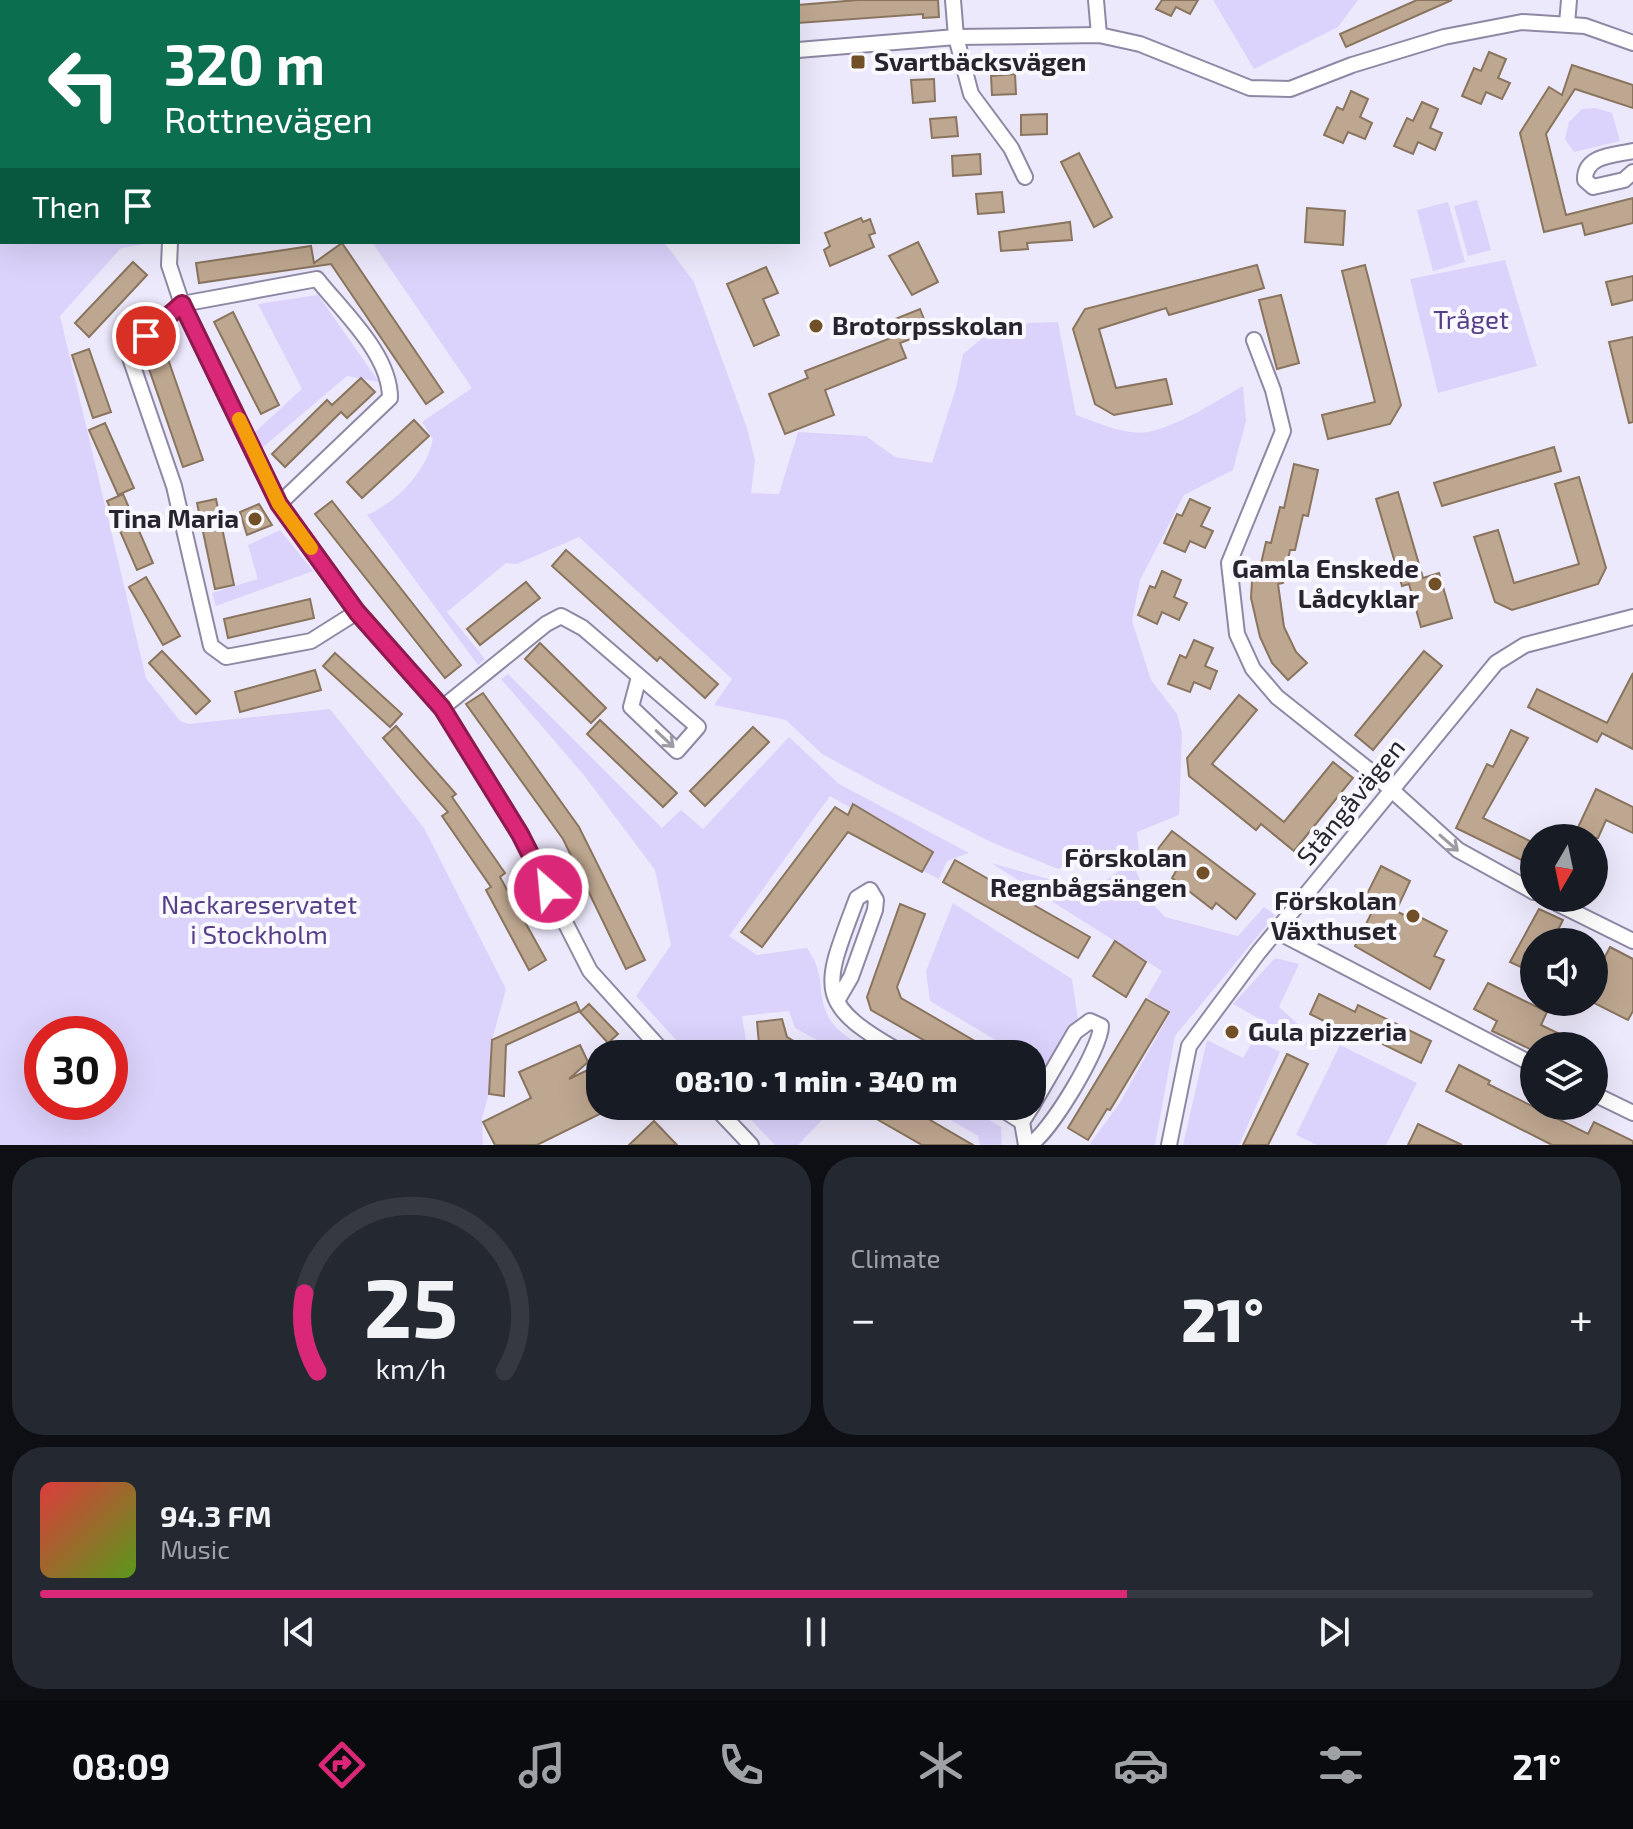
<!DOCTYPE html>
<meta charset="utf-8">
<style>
body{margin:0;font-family:"Exo 2",sans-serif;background:#242831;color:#f1f3f6;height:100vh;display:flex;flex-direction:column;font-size:30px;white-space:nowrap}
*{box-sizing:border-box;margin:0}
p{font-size:26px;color:#9ea1a6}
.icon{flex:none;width:44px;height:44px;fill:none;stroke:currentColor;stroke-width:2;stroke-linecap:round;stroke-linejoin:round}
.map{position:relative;height:1145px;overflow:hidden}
.sheet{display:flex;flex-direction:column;gap:12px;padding:12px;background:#0d0f14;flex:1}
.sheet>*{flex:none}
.top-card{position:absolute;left:0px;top:0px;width:800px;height:244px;box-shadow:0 8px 32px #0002;background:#0b6e4f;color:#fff;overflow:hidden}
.needle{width:52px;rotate:189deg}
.fabs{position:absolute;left:1520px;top:824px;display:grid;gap:16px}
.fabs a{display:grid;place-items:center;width:88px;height:88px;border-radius:50%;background:#171b24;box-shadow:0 8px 32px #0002;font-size:40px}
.speed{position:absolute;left:24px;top:1016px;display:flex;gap:16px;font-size:40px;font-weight:700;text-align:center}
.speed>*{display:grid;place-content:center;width:104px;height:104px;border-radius:50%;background:#171b24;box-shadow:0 8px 32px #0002;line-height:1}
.speed .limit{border:12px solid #d22;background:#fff;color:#111}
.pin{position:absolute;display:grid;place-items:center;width:68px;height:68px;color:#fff;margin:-34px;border:4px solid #fff;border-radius:50%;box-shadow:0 2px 8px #0007}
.me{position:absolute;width:88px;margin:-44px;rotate:333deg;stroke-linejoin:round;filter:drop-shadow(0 0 6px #0008)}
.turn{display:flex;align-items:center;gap:28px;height:168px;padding:0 32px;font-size:36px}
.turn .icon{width:104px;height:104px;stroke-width:2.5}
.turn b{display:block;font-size:56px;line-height:68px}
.then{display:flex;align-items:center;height:76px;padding:0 32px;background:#0003;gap:16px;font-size:30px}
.big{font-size:60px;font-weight:800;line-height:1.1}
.sheet .card{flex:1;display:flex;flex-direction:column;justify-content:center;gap:12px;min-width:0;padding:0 28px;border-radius:32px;background:#242831}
.sheet .dial{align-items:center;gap:0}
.dial svg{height:208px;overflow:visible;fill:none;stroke:#363941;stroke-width:7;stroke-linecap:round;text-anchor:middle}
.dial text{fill:#f1f3f6;stroke:none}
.song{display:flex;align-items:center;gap:24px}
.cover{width:96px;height:96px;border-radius:12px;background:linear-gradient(135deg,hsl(0 70% 55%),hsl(90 70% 35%))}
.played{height:8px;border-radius:4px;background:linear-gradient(90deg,#db2777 70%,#363941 70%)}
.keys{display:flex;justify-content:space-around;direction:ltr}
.heat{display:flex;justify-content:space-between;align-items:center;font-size:44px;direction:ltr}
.sheet .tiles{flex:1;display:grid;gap:12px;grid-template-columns:1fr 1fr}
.card:last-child{grid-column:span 2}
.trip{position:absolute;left:586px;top:1040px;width:460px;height:80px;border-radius:32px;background:#171b24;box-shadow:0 8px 32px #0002;font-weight:800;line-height:80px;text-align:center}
.tab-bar{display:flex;height:128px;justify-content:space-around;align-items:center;background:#090b0e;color:#9ea1a6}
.tab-bar .icon{width:56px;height:56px}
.tab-bar .current{color:#db2777}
.tab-bar b{font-size:36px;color:#f1f3f6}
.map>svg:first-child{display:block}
.green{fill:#dcd3fc;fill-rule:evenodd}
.building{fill:#bea790;stroke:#89745e;stroke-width:2}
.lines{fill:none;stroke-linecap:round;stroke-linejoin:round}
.minor-casing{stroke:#8f88a5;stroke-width:18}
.minor{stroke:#fff;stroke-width:14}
.oneway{stroke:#9e9ca2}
.route-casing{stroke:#8e194d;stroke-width:20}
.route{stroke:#db2777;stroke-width:14}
.slow{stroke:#f59e0b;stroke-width:14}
.poi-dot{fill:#714f27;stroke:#f9f8fe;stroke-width:3}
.labels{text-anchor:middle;stroke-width:8;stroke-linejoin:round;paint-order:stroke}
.poi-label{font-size:26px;font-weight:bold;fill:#272430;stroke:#f9f8fe;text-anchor:end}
.park-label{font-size:26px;fill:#563e89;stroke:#f9f8fe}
.street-label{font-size:26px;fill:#272430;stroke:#f9f8fe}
</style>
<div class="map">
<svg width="1633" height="1145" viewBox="0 0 1633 1145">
<rect width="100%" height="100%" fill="#ede9fc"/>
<g class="green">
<path d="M0 0H257L2 2V242H157L121 248 60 316 146 678 180 721 188 724 330 709 424 828 506 989 492 1040 489 1094 482 1118 483 1145H0ZM42 1034H110V1102H42Z"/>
<path d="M1213 0H1358L1338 27 1254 69Z"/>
<path d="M1596 108 1612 113 1620 141 1574 152 1565 139 1569 122 1582 109Z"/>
<path d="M1477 200 1491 250 1468 256 1454 206Z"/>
<path d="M1448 202 1465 262 1433 271 1417 210Z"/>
<path d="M372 242H664L694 282 747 428 755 461 751 493 779 494 798 432 866 436 895 457 932 463 956 388 963 354 990 332 1028 323 1058 322 1076 415C1096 422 1126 436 1148 432 1181 425 1214 402 1243 386L1246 421 1233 470 1184 495 1140 580 1132 621 1151 680 1177 714 1182 733 1179 815 1137 832 1139 851 1088 854 1058 869 991 842 881 786 822 754 786 720 714 705 732 679 579 537 517 564 506 563 447 612 485 659 478 665 367 515C397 502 427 471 433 439L422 422 472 388Z"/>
<path d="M1505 260 1537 366 1438 393 1410 279Z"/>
<path d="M318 295 379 382 347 376 262 448 255 432 302 389 258 304Z"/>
<path d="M280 530 313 571 216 606 212 593 258 579 248 545Z"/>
<path d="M508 674 662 828 681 810 703 829 789 737 839 784 969 853 947 861 939 879 923 871 931 854 830 796 729 936 757 955 807 948C827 977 816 990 827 1014 836 1034 859 1044 876 1054H842L795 1028 789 1011 742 1016 748 1054H689L636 996 671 945 655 870 583 774 501 679Z"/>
<path d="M1132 861 1148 899 1165 917 1238 936 1264 907 1275 915 1175 1036 1155 1145H1089L1119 1104 1170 1013 1147 997 1162 971 991 863 1092 891Z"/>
<path d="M953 903 1072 979 1078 1020 1048 1072 1032 1062V1054H1019L930 1001 926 971Z"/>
<path d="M1275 958 1299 964 1279 1007 1319 1043 1316 1051 1233 1004Z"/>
<path d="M1254 1039 1280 1052 1239 1145H1183L1207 1040 1243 1058Z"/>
<path d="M1340 1045 1417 1083 1386 1145H1317L1296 1135Z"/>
<path d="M738 1106H810L825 1117 798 1145H775Z"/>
<path d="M927 1106H965L1001 1127 1002 1145H980L978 1136Z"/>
</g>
<g class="building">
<path d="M858 0H938L939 17 923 18V14L798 23V5Z"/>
<path d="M1162 0H1198L1190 14 1176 7 1171 16 1156 9Z"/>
<path d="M1417 0H1452L1346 47 1340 34Z"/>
<path d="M1489 52 1506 59 1498 78 1510 83 1502 99 1486 92 1481 104 1462 96 1474 68 1481 71Z"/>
<path d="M1572 65 1633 85V108L1575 89 1546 134 1566 215 1633 198V223L1585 235 1582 223 1544 232 1520 133 1549 87 1562 95Z"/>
<path d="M1015 74 1016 94 992 95 991 76Z"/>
<path d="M934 79 935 101 913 103 911 80Z"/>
<path d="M1351 91 1368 99 1360 117 1372 123 1365 139 1348 132 1343 143 1324 135 1337 107 1343 110Z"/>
<path d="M1422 102 1438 109 1430 128 1442 133 1435 150 1418 142 1413 154 1394 146 1407 118 1413 121Z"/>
<path d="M1047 114V134L1021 135V115Z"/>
<path d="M956 117 958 136 932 138 930 119Z"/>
<path d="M1079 153 1112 217 1094 227 1061 162Z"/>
<path d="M980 154 981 174 953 176 952 156Z"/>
<path d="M1002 192 1004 212 978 214 976 194Z"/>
<path d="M1307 208 1345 211 1343 245 1305 242Z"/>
<path d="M861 218 863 222 870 219 875 233 869 235 874 247 830 266 824 250 830 246 825 233Z"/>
<path d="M1070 222 1072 240 1027 243 1028 249 1001 251 999 232Z"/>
<path d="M918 242 938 282 912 295 889 256Z"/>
<path d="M342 243 443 392 426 404 331 264 199 283 196 263 311 246 314 263Z"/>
<path d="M133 262 147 275 89 337 75 323Z"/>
<path d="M1257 265 1264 288 1169 315 1166 308 1099 329 1116 388 1166 379 1172 404 1114 415 1095 404 1073 329 1085 309Z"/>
<path d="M1365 265 1401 405 1390 424 1328 439 1322 415 1375 402 1342 271Z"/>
<path d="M766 267 778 293 763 299 779 335 754 346 727 284Z"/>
<path d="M1633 276V300L1612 305 1606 282Z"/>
<path d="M1281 295 1299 363 1277 369 1259 300Z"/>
<path d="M920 309 929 332 900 343 906 358 825 390 834 415 785 434 769 394 808 378 805 371 891 338 885 323Z"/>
<path d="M233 312 279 405 261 414 214 322Z"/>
<path d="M1633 337V422L1629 423 1609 342Z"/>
<path d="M89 349 111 412 93 418 72 355Z"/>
<path d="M168 359 203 460 183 467 148 366Z"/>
<path d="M361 378 375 392 347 418 341 412 285 467 272 454 327 400 332 405Z"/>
<path d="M414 420 429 436 362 498 347 482Z"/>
<path d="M105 423 134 488 118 495 89 430Z"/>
<path d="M1554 447 1561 471 1442 506 1434 483Z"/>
<path d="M1294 464 1318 470 1308 516 1303 515 1295 550H1290L1283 583 1278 584 1284 627 1296 652 1307 663 1288 680 1272 663 1260 637 1251 598 1252 581H1257L1266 542 1271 543 1280 507 1284 508Z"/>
<path d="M1579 477 1606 568 1598 584 1512 610 1495 602 1474 537 1498 530 1514 583 1579 564 1555 484Z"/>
<path d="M1398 492 1423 578 1439 573 1452 618 1421 627 1409 584 1402 586 1376 499Z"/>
<path d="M123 494 153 563 137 570 107 501Z"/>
<path d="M216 499 234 585 215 589 197 503Z"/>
<path d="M1190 499 1210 508 1201 526 1213 531 1205 548 1190 541 1185 552 1164 543 1177 514 1182 516Z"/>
<path d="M332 501 461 665 445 678 315 514Z"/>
<path d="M259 504 272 525 247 535 240 512Z"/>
<path d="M566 550 718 684 705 698 660 657 657 661 552 566Z"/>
<path d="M1162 571 1181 580 1174 597 1187 603 1179 620 1162 612 1157 624 1138 615 1150 586 1155 588Z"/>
<path d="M146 577 180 636 163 645 129 587Z"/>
<path d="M526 582 540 598 480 645 467 629Z"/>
<path d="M310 599 314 618 228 638 224 619Z"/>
<path d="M1194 640 1213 648 1205 666 1217 671 1210 689 1194 682 1190 692 1168 684 1180 655 1186 658Z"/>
<path d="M540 643 606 708 591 723 525 659Z"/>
<path d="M162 651 210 701 196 714 149 663Z"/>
<path d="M1424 651 1442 666 1373 750 1355 735Z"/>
<path d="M335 653 402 714 390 727 323 666Z"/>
<path d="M315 670 321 690 240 712 235 692Z"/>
<path d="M1633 673V749L1602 733 1597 742 1528 707 1537 689 1607 723Z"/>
<path d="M483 693 579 827 645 960 626 969 563 839 466 704Z"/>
<path d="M1239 695 1257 710 1212 764 1284 822 1333 762 1353 778 1294 851 1261 824 1256 830 1189 776 1187 758Z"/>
<path d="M600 720 677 793 663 807 587 734Z"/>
<path d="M396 726 456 794 452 797 505 873 500 877 546 960 529 970 486 890 491 887 442 816 448 812 383 738Z"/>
<path d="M753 727 769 742 705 806 690 791Z"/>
<path d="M1511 730 1528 738 1483 818 1534 843V866L1456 828 1487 764 1493 767Z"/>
<path d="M1596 789 1633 807V833L1606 820 1598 838H1573Z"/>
<path d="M853 804 933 852 922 872 848 832 762 947 741 932 835 807 848 815Z"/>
<path d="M1172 831 1255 894 1236 919 1216 903 1212 909 1172 878 1176 871 1154 854Z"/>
<path d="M955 860 1090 937 1078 958 943 882Z"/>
<path d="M1381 866 1410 881 1396 911 1416 921 1418 916 1447 931 1434 956 1444 960 1430 989 1355 946 1373 910 1362 904Z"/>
<path d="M900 904 925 914 897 987 901 998 997 1054H948L871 1010 867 997Z"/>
<path d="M1539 909 1563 920 1552 942H1534V973L1510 962Z"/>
<path d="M1115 941 1146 962 1126 997 1093 976Z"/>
<path d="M1610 947 1633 959V1011L1628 1020 1594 1003V965L1599 968Z"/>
<path d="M1488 983 1547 1012 1541 1025 1584 1046H1534V1051L1492 1031 1497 1021 1474 1009Z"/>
<path d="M1319 994 1355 1012 1358 1005 1431 1041 1421 1063 1348 1027 1346 1032 1310 1014Z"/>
<path d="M1146 999 1169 1012 1110 1110 1107 1109 1088 1140 1068 1128Z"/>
<path d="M576 1002 580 1011 506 1045 504 1096 489 1094 492 1040Z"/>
<path d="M589 1004 618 1034 608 1043 580 1012Z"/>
<path d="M782 1019 787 1037 816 1054H765L759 1044 757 1022Z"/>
<path d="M580 1045 588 1062 569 1079 600 1064V1114L537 1145H495L483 1122 531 1098 519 1072Z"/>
<path d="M1287 1054 1308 1064 1268 1145H1243Z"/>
<path d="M1459 1065 1490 1081 1488 1084 1588 1134 1594 1122 1633 1141V1145H1552L1446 1091Z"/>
<path d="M854 1106H906L973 1145H922Z"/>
<path d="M654 1121 677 1145H629Z"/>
<path d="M1418 1124 1462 1145H1408Z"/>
</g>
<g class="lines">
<defs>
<g id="minor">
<path d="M329 0V2"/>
<path d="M696 0 697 2"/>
<path d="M953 0 956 37 971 94 1011 148 1025 177"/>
<path d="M1096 0 1099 35"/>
<path d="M1567 24 1569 0"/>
<path d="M798 50 956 37 1099 35 1140 44 1250 88 1290 89 1352 65 1444 37 1522 22 1585 26 1633 43"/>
<path d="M1633 151C1615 155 1584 155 1585 180L1593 187 1624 180 1633 172"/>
<path d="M170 242 169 265 182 304 279 504 357 612 442 708 520 834 590 971 665 1054"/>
<path d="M1254 340 1273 390 1283 431 1229 563 1237 634 1253 669 1277 697 1374 774 1458 850 1534 892"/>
<path d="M279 504 390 398C390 354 343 312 317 279L182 304 128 352 174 486 211 646 226 657 311 641 357 612"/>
<path d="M442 708 546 624 561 616 583 628 698 727 677 751 631 707 639 677"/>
<path d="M1546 898 1633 941"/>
<path d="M1278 932 1534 1065"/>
<path d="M837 1001 851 977 875 910 876 900 870 890 857 898C823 989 812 1003 904 1054"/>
<path d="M1594 1094 1633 1113"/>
<path d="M714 1106 751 1145"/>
<path d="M997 1106 1022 1122"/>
<path d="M1026 1145 1022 1122 1032 1106"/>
<path d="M1029 1145C1049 1135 1101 1048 1101 1026L1090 1021 1075 1032 1032 1106"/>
<path d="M1169 1145 1189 1046 1258 953 1496 663 1525 645 1633 617"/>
</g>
</defs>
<use href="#minor" class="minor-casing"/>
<use href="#minor" class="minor"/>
</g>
<defs><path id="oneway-shaft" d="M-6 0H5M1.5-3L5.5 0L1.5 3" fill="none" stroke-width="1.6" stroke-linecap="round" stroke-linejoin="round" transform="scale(2)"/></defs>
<g class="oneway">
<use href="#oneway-shaft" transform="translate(665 739) rotate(43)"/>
<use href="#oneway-shaft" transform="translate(1449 843) rotate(41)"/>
</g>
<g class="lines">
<defs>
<path id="route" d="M146 336 182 304 279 504 357 612 442 708 520 834 548 889"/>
</defs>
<use href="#route" class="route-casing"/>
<use href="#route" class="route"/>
<path class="slow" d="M239 419 279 504 311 548"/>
</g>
<g class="poi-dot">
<rect x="850" y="54" width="16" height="16" rx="4"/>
<circle cx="816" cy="326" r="8"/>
<circle cx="255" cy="519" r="8"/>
<circle cx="1435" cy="584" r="8"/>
<circle cx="1203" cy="873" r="8"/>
<circle cx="1413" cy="916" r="8"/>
<circle cx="1232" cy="1032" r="8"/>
</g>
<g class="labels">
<g class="poi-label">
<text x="874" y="71" text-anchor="start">Svartbäcksvägen</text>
<text x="832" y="335" text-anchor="start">Brotorpsskolan</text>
<text x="239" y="528">Tina Maria</text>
<text x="1419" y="578">Gamla Enskede<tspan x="1419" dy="30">Lådcyklar</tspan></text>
<text x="1187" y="867">Förskolan<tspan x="1187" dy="30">Regnbågsängen</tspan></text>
<text x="1397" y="910">Förskolan<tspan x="1397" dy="30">Växthuset</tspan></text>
<text x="1248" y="1041" text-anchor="start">Gula pizzeria</text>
</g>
<g class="park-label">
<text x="1471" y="329">Tråget</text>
<text x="259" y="914">Nackareservatet<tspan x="259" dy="30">i Stockholm</tspan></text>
</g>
<g class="street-label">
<text transform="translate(1351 802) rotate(-51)" y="9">Stångåvägen</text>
</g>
</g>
</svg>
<div class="fabs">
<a><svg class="needle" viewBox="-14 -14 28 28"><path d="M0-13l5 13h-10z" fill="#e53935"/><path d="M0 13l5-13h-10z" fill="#9ea1a6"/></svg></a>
<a><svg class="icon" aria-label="sound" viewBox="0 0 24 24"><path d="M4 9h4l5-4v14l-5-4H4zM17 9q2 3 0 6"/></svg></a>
<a><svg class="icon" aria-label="layers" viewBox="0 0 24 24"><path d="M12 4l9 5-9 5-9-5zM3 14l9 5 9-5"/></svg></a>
</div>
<div class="speed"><div class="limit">30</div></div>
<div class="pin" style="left:146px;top:336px;background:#d93025"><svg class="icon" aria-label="arrive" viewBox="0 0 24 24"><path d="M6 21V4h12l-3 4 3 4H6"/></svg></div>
<svg class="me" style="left:548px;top:889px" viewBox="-20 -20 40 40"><circle r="17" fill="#db2777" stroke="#fff" stroke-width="3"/><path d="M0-11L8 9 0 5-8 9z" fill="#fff"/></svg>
<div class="trip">08:10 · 1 min · 340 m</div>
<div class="top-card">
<div class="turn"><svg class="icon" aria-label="left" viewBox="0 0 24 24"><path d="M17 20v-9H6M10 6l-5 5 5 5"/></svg><div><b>320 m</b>Rottnevägen</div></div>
<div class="then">Then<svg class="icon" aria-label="arrive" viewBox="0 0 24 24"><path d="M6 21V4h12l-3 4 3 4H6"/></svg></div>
</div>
</div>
<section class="sheet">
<div class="tiles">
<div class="card dial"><svg viewBox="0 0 100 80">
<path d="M14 69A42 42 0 1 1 86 69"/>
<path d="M14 69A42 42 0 0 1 9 39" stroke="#db2777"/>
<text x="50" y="56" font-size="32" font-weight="700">25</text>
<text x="50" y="72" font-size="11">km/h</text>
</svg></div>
<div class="card"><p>Climate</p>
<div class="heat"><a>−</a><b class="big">21°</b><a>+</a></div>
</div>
<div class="card">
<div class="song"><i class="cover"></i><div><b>94.3 FM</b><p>Music</p></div></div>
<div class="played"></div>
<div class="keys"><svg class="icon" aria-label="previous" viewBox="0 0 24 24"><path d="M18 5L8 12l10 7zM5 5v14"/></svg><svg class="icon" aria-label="pause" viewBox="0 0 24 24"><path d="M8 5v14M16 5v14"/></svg><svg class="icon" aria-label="next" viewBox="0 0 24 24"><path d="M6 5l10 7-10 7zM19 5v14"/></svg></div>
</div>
</div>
</section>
<nav class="tab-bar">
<b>08:09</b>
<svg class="icon current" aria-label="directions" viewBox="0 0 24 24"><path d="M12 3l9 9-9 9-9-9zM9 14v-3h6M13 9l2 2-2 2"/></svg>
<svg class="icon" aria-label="music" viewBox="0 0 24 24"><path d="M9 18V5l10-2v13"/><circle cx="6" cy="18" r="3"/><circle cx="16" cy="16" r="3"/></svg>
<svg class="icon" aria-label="phone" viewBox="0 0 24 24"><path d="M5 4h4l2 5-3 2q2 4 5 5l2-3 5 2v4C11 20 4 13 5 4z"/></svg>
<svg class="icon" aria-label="climate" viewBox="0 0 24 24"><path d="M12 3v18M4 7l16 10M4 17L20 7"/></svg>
<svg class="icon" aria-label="car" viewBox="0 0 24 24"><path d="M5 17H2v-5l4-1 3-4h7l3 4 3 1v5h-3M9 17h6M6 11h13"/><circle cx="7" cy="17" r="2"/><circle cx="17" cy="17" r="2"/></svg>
<svg class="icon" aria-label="filters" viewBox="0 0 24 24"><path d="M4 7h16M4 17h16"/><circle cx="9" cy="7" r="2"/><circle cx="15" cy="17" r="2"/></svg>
<b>21°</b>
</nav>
